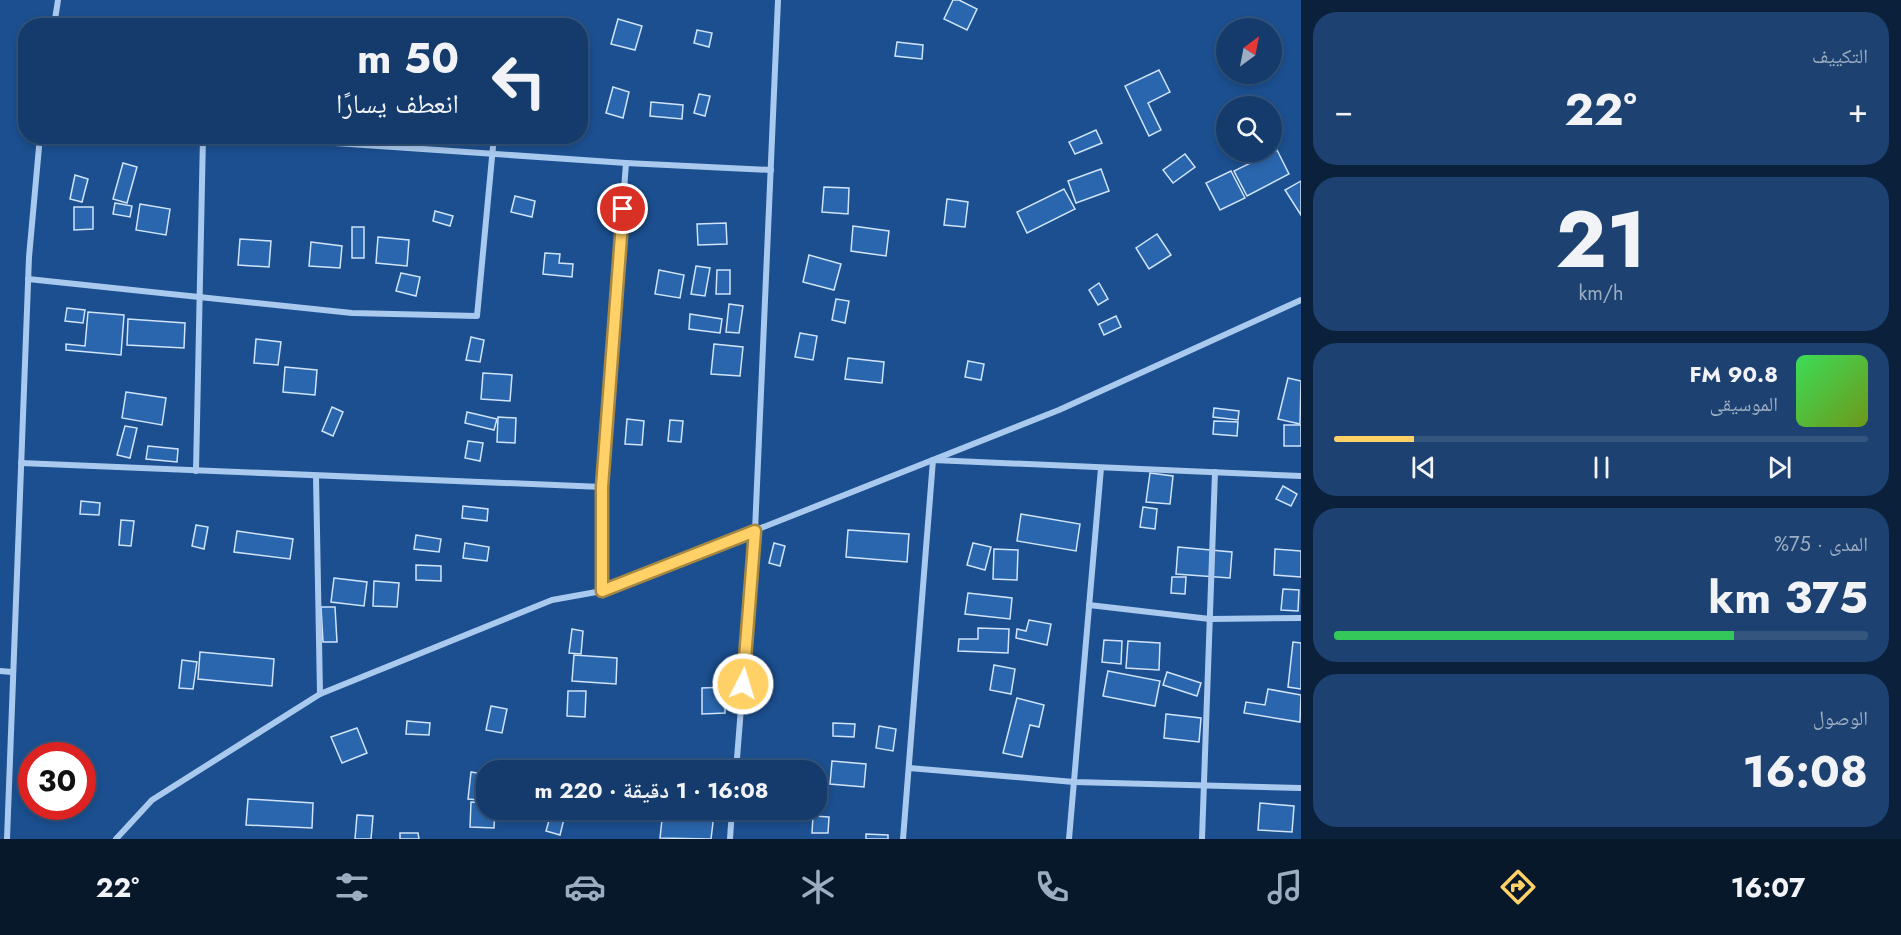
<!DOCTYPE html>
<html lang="ar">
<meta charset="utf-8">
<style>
body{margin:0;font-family:Jost,"Noto Naskh Arabic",sans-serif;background:#1d4271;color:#f1f3f6;direction:rtl;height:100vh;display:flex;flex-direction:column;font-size:22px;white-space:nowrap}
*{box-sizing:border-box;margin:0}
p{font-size:20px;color:#9dadc1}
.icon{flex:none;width:33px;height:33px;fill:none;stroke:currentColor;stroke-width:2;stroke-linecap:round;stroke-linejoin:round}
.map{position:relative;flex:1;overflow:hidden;direction:ltr}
.side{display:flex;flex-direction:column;gap:12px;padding:12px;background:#0b203b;width:600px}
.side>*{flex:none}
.hud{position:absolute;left:18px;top:18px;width:570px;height:126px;border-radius:24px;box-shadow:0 3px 9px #0003,0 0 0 2px #33557e;direction:rtl;background:#143b6b;color:#f1f3f6;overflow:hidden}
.needle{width:39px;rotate:32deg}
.controls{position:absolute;left:1216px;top:18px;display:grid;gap:12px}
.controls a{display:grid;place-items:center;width:66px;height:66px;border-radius:50%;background:#143b6b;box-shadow:0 3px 9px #0003,0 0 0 2px #33557e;font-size:30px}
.speed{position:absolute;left:18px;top:742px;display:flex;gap:12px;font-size:30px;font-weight:700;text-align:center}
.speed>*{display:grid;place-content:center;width:78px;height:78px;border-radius:50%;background:#143b6b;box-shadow:0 3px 9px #0003,0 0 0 2px #33557e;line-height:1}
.speed .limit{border:9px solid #d22;background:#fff;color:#111}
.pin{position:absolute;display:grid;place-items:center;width:51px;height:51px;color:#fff;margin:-26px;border:3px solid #fff;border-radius:50%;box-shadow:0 2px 6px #0007}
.me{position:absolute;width:66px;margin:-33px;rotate:5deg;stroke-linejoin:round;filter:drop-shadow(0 0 4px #0008)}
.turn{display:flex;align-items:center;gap:21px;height:126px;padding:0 30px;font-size:27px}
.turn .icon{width:78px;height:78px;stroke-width:2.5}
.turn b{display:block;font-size:42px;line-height:51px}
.big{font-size:45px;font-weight:700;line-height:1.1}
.side .widget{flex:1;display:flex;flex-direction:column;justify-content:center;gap:9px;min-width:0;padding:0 21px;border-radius:24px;background:#1d4271}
.side .dial{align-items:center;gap:0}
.dial b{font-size:78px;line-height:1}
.song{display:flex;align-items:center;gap:18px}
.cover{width:72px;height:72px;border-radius:9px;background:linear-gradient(135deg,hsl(130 70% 55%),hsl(80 70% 35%))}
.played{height:6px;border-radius:3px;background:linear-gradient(90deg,#ffd166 15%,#33557e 15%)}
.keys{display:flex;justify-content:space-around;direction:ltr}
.heat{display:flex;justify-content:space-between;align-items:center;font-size:33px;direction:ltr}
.charge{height:9px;border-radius:4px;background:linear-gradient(90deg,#34c759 75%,#33557e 0)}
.trip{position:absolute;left:476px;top:760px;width:351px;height:60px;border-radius:24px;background:#143b6b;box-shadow:0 3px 9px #0003,0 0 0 2px #33557e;font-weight:700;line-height:60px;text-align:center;direction:rtl}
.tab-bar{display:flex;height:96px;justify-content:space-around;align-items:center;background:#08182b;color:#9dadc1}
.tab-bar .icon{width:42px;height:42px}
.tab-bar .active{color:#ffd166}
.tab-bar b{font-size:27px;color:#f1f3f6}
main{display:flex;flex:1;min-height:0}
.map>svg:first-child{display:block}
.building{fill:#2a66ad;stroke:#cfe3fa;stroke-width:1.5}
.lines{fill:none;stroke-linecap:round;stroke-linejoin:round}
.minor{stroke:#a9c9ee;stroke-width:6}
.route-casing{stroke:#a68842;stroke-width:15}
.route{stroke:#ffd166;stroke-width:10}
</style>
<main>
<section class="side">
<div class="widget"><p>التكييف</p>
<div class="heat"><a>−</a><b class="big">22°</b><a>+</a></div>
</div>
<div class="widget dial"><b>21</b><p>km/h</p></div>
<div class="widget">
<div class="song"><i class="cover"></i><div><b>90.8 FM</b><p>الموسيقى</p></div></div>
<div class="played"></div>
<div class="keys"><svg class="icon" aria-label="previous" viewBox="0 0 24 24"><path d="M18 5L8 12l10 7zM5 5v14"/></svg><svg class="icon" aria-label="pause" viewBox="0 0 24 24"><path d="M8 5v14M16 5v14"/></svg><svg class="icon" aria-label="next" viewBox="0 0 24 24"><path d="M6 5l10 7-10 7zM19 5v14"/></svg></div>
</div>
<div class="widget"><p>المدى · 75%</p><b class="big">375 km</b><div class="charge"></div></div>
<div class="widget"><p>الوصول</p><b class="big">16:08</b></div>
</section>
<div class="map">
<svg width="1301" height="839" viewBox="0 0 1301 839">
<rect width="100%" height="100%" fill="#1b4f8f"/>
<g class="building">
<path d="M953 0H959L977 9 967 30 944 19Z"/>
<path d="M618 19 642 26 635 50 611 44Z"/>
<path d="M697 30 712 33 709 47 694 43Z"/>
<path d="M897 42 923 45 922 59 895 56Z"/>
<path d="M1159 70 1170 92 1148 103 1161 130 1149 136 1125 86Z"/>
<path d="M613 87 629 92 623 118 606 113Z"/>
<path d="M699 94 710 96 705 116 694 113Z"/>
<path d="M651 102 683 105 682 119 650 116Z"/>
<path d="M1096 130 1102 143 1075 154 1069 142Z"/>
<path d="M1277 150 1289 174 1247 196 1234 171Z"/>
<path d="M1185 154 1195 167 1173 183 1163 170Z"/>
<path d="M123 163 137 167 127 203 113 199Z"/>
<path d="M1101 169 1109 191 1076 203 1068 181Z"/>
<path d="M1231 171 1245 198 1220 210 1206 183Z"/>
<path d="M75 175 88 179 82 202 70 199Z"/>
<path d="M1301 181V215L1285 190Z"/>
<path d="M824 187 849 188 848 214 822 212Z"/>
<path d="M1064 189 1075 209 1027 233 1017 212Z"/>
<path d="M515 196 535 201 532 217 511 212Z"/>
<path d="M947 199 968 202 965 227 944 225Z"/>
<path d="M115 203 132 206 130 217 113 214Z"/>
<path d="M140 204 170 209 166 235 136 230Z"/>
<path d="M74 207H93V229L74 230Z"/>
<path d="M435 211 453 216 450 226 433 221Z"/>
<path d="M726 223 727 244 698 245 697 224Z"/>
<path d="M853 226 889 231 886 256 851 251Z"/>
<rect x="352" y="227" width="12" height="31"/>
<path d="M1157 234 1171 255 1149 269 1136 248Z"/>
<path d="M378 237 409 240 407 266 376 263Z"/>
<path d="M240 239 271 241 269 267 238 265Z"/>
<path d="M311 242 342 246 340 268 309 266Z"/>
<path d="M545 253 560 254 559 263 573 264 572 277 543 274Z"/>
<path d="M809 255 841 264 834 290 803 282Z"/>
<path d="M696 266 710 268 705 296 691 294Z"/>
<path d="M659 270 684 275 680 298 655 294Z"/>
<path d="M717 270H730V294H716Z"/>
<path d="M401 273 420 277 416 296 396 291Z"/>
<path d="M1099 283 1108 299 1098 305 1089 290Z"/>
<path d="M836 299 849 301 845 323 832 320Z"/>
<path d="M729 304 743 306 739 333 726 332Z"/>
<path d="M67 308 85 310 83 323 65 321Z"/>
<path d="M88 312 124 315 121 355 66 350V344L85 346Z"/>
<path d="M690 314 722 319 720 333 689 329Z"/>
<path d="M1116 316 1121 327 1104 335 1099 324Z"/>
<path d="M128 319 185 323 184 348 127 345Z"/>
<path d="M800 333 817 336 813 360 795 357Z"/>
<path d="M471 337 484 340 480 362 466 360Z"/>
<path d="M256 339 281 342 278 365 254 363Z"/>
<path d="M714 344 743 347 740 376 711 374Z"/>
<path d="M848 358 884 362 882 383 845 379Z"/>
<path d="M968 361 984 364 981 380 965 377Z"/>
<path d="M285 367 317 370 315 395 283 392Z"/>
<path d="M483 373 512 375 510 401 481 399Z"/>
<path d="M1288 378 1301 381 1300 424 1278 419Z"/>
<path d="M126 392 166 398 162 425 122 418Z"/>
<path d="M332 407 343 412 333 436 322 431Z"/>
<path d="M1214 408 1239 411 1238 420 1213 417Z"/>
<path d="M467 412 497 419 494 430 465 423Z"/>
<path d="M498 417 516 418 515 443 497 442Z"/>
<path d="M627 419 644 421 642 445 625 444Z"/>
<path d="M670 420 683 421 681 442 668 441Z"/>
<path d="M1214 421 1238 422 1237 436 1213 434Z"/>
<rect x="1284" y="425" width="17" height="21"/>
<path d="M125 426 137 428 130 458 117 455Z"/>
<path d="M468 441 483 443 480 461 465 458Z"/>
<path d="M148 446 178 449 177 462 146 459Z"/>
<path d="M1150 473 1173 476 1170 504 1146 502Z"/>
<path d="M1283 486 1297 494 1291 506 1276 499Z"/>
<path d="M81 501 100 503 99 515 80 514Z"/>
<path d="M463 506 488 509 487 521 462 518Z"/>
<path d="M1143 507 1157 509 1155 529 1140 527Z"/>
<path d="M1021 514 1080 524 1076 551 1017 541Z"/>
<path d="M121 520 134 521 131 546 119 545Z"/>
<path d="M196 525 208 527 204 549 192 546Z"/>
<path d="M848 530 909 534 907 562 846 557Z"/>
<path d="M237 531 293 539 290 559 234 552Z"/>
<path d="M416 535 441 539 439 552 414 549Z"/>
<path d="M465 543 489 547 487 561 463 558Z"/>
<path d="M774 543 785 546 780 566 769 563Z"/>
<path d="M973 543 991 547 985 570 967 565Z"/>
<path d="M1178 547 1232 552 1230 578 1176 574Z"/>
<path d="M994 549 1018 550 1017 580 993 579Z"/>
<path d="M1275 549 1301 551V577L1274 575Z"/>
<path d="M416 565 441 566V581L416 580Z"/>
<path d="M1172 577H1186L1185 594 1171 593Z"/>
<path d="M334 578 367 582 364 606 331 602Z"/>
<path d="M374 581 399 583 397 607 373 606Z"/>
<path d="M1283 589 1299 590 1298 611 1281 610Z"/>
<path d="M968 593 1012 598 1010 619 965 614Z"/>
<path d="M321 607H335L337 642H323Z"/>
<path d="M1029 620 1051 624 1047 645 1016 638 1017 629 1026 631Z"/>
<path d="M978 628 1009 629 1008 653 958 651 959 639H978Z"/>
<path d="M572 629 583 631 581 654 569 653Z"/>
<path d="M1104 640 1122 641 1121 664 1102 662Z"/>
<path d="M1128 641 1160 643 1159 670 1126 668Z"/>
<path d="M1293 642 1301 643V689L1288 687Z"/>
<path d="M200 652 274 659 272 686 198 679Z"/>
<path d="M574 655 617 658 616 684 572 681Z"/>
<path d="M182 660 197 662 193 689 179 688Z"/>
<path d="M994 665 1015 669 1011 694 990 690Z"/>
<path d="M1108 671 1160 681 1155 706 1103 696Z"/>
<path d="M1167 672 1201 683 1197 696 1163 685Z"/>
<path d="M725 687V713L702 714V688Z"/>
<path d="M1268 689 1301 695 1300 722 1244 713 1246 702 1265 705Z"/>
<path d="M568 691H586L585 717 567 716Z"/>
<path d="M1017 698 1044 705 1039 727 1030 725 1022 757 1003 753Z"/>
<path d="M491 706 507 709 502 733 486 730Z"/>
<path d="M1166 714 1201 718 1199 742 1164 738Z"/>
<path d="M407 721 430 723 429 735 406 734Z"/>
<path d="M833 723 855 724 854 737 833 736Z"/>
<path d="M879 726 896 729 893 751 876 748Z"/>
<path d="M357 728 367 753 342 763 331 737Z"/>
<path d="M832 761 866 764 864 787 830 784Z"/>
<path d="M471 772 484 774 480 800 468 799Z"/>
<path d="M248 799 313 803 312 828 246 825Z"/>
<path d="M471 802 486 803V810H495L494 828 470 827Z"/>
<path d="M1260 803 1294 806 1292 832 1258 830Z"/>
<path d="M552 810 566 811 560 835 546 831Z"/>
<path d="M663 810 714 814 711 839 660 838Z"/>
<path d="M357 815 373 816 371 839H355Z"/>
<path d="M813 816 829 817 828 833H812Z"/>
<path d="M400 833H418L419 839H400Z"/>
<path d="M866 834 888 835V839H866Z"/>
</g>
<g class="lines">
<g class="minor">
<path d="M54 26 58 0"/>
<path d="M503 26V20"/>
<path d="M234 136 626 163 771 170"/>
<path d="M28 279 352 313 477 316 494 136"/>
<path d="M21 463 602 487"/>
<path d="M196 471 203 136"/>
<path d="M316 476 320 694"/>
<path d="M602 591V487L626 163"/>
<path d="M1089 605 1210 619 1301 618"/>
<path d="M0 671 12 672"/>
<path d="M909 768 1074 782 1301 788"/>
<path d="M736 771 755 531 778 0"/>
<path d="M7 839 29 257 40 136"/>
<path d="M116 839 152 800 320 694 552 600 602 591 1059 410 1301 300"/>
<path d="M730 839 732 810"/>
<path d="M903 839 933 460 1301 476"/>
<path d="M1069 839 1101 468"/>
<path d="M1202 839 1215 472"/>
</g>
</g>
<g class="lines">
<defs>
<path id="route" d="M623 209 602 487V591L755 531 743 684"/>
</defs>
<use href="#route" class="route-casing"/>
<use href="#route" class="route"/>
</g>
</svg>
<div class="controls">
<a><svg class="needle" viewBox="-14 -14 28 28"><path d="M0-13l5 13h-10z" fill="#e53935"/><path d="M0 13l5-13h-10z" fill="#9dadc1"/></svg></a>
<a><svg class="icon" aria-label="search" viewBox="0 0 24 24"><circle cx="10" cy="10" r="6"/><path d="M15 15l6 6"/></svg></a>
</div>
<div class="speed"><div class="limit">30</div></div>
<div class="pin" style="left:623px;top:209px;background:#d93025"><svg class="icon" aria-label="arrive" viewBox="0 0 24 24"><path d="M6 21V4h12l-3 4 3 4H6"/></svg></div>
<svg class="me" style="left:743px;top:684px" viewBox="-20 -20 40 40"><circle r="17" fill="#ffd166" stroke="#fff" stroke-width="3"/><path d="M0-11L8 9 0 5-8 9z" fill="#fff"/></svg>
<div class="trip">16:08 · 1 دقيقة · 220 m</div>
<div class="hud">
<div class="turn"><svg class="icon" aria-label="left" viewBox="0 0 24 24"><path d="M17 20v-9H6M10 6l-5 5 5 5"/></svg><div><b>50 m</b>انعطف يسارًا</div></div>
</div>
</div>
</main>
<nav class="tab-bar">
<b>16:07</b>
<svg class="icon active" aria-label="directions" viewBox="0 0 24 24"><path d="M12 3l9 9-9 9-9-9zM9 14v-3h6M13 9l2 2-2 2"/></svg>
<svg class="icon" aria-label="music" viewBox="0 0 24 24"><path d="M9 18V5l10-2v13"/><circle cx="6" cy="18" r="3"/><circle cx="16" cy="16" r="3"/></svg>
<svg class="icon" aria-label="phone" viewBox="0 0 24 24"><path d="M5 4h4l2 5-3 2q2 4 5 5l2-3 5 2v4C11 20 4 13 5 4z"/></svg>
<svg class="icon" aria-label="climate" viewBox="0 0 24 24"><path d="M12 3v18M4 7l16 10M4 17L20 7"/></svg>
<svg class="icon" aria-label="car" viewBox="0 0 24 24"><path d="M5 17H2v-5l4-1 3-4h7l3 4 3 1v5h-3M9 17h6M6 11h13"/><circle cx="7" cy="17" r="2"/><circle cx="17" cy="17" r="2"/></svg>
<svg class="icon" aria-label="filters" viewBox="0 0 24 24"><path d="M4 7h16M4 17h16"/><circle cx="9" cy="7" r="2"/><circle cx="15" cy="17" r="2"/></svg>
<b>22°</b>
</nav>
